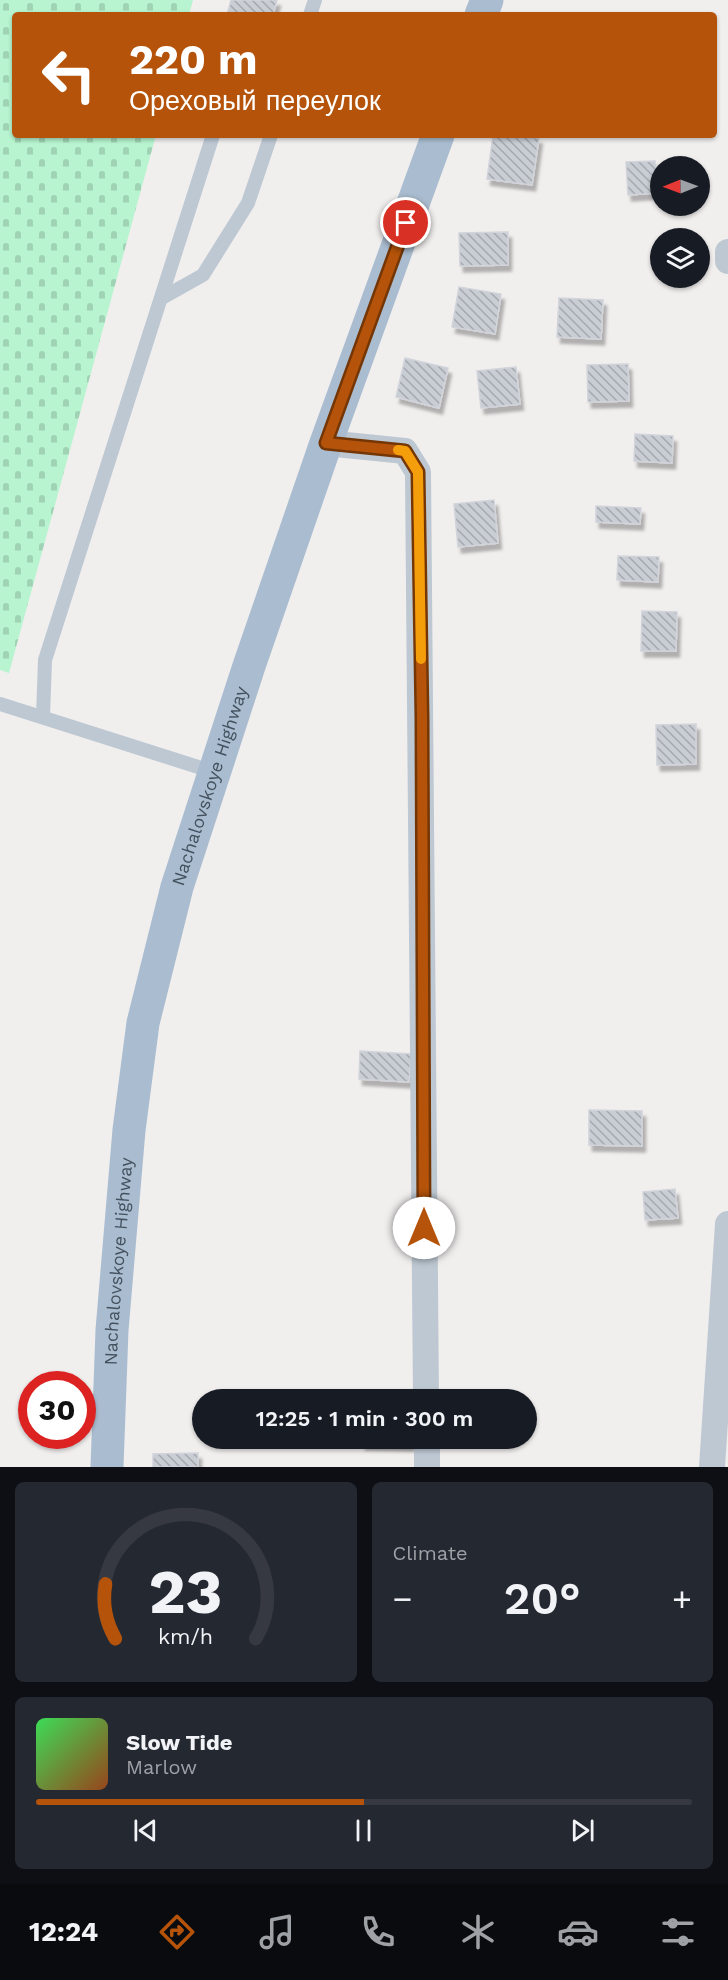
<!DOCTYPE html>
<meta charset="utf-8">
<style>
body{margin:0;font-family:"Work Sans",sans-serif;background:#242831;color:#f1f3f6;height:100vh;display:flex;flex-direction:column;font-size:22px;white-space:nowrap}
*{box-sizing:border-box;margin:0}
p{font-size:20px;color:#9ea1a6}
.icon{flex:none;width:33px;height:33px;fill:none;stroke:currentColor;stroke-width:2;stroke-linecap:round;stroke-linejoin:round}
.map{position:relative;height:1467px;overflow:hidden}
.side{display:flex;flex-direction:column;gap:15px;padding:15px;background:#0d0f14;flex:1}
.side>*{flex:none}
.banner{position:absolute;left:12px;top:12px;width:705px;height:126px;border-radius:6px;box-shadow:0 2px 4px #0004;background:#b45309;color:#fff;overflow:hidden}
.needle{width:39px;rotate:269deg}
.controls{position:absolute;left:650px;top:156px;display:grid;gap:12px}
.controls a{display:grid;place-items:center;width:60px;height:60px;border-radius:50%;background:#171b24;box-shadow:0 2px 4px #0004;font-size:30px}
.speed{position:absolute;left:18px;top:1371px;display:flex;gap:12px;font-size:30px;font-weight:700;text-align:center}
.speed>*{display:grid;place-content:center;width:78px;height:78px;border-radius:50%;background:#171b24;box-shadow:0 2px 4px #0004;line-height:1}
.speed .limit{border:9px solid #d22;background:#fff;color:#111}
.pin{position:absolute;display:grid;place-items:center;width:51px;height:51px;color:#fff;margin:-26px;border:3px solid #fff;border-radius:50%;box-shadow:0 2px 6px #0007}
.me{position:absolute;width:66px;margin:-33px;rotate:0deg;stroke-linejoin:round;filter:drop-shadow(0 0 4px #0008)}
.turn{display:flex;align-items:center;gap:21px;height:126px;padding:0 18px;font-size:27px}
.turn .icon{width:78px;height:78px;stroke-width:2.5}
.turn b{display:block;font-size:42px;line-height:51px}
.big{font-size:45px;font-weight:600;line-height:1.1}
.side .widget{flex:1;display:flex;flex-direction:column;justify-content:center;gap:9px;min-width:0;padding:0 21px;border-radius:9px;background:#242831}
.side .dial{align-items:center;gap:0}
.dial svg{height:156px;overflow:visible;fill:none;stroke:#363941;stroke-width:7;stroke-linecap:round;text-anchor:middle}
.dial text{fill:#f1f3f6;stroke:none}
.song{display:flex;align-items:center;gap:18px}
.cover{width:72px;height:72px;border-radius:9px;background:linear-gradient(135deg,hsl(130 70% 55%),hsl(20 70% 35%))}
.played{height:6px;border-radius:3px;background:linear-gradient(90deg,#b45309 50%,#363941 50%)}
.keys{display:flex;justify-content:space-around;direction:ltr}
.heat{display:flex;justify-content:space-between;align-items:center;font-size:33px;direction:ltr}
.side .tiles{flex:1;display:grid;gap:15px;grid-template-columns:1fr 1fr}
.widget:last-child{grid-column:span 2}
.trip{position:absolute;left:192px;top:1389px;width:345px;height:60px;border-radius:30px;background:#171b24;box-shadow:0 2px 4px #0004;font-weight:600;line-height:60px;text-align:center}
.tabs{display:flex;height:96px;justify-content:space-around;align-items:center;background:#090b0e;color:#9ea1a6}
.tabs .icon{width:42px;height:42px}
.tabs .selected{color:#b45309}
.tabs b{font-size:27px;color:#f1f3f6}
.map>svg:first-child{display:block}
.cemetery{fill:url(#cemetery-stones)}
.building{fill:url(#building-back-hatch);stroke:#d1d4da;stroke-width:1.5;filter:url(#shadow)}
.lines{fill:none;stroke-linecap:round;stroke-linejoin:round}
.lane{stroke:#bdc8d2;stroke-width:14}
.street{stroke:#bdc8d2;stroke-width:26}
.primary{stroke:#aabdd0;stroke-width:33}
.route-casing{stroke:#753606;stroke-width:15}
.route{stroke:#b45309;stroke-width:10}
.slow{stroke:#f59e0b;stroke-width:10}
.labels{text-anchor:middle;stroke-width:4.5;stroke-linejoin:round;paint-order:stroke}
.street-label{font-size:18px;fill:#44515e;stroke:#fff}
</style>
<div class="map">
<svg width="728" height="1467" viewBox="0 0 728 1467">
<defs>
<pattern id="cemetery-stones" width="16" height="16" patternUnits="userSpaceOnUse" patternTransform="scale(1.5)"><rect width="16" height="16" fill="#b7f4cf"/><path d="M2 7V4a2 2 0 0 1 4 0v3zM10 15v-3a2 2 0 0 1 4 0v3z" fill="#9fd3b4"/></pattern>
<pattern id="building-back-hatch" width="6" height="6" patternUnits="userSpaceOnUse" patternTransform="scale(1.5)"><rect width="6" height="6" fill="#c9cdd4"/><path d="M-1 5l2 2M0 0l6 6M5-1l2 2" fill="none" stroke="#a5a9af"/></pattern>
<filter id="shadow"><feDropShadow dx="3.5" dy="6" stdDeviation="1.5" flood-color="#0004"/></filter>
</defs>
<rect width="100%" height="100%" fill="#f1eeee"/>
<path class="cemetery" d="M0 0H193L189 15H15V135H156L9 673 0 670Z"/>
<g class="building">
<path d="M231 0H277L273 15H227Z"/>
<path d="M493 135 539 138 532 185 487 179Z"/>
<path d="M655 161 657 193 628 195 626 162Z"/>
<path d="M508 232V265L460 266 459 233Z"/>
<path d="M459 287 501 294 495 334 452 327Z"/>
<path d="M559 298 603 300 601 339 557 337Z"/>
<path d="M405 358 448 368 439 408 396 397Z"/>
<path d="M628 364 629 401 588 402 587 365Z"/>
<path d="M516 367 520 404 481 408 477 371Z"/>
<path d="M635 434 673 436 672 463 634 461Z"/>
<path d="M494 500 498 543 458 547 454 504Z"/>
<path d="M596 506 641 508 640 524 596 522Z"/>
<path d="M618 556 659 557 658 582 617 580Z"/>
<path d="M642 611 677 612 676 651H641Z"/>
<path d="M696 724V764L657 765 656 725Z"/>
<path d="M360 1051 411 1054 409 1082 359 1079Z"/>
<path d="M589 1110 642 1111V1146L589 1145Z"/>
<path d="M675 1189 678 1218 645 1220 643 1192Z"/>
<path d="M363 1438H411V1445L362 1444Z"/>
<path d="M198 1453V1467H153V1454Z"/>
</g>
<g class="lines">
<g class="lane">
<path d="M310 15 315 0"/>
<path d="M162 298 203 275 248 203 271 135"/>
<path d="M0 704 214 772"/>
<path d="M43 717 45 660 213 135"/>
</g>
<g class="street">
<path d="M728 252V261"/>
<path d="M326 443 405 451 418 472 426 1400"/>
<path d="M427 1438V1467"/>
<path d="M712 1467 728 1224"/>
</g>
<g class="primary">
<path d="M481 15 487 0"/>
<path id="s1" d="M107 1467 112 1330 129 1130 143 1023 177 887 249 666 326 443 438 135"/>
</g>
</g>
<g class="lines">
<defs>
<path id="route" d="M406 223 326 443 405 451 418 472 422 718 424 1228"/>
</defs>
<use href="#route" class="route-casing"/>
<use href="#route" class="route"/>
<path class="slow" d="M398 450 405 451 418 472 421 659"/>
</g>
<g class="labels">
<g class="street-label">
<text dy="6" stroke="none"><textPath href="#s1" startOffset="692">Nachalovskoye Highway</textPath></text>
<text dy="6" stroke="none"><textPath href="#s1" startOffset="206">Nachalovskoye Highway</textPath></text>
</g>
</g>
</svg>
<div class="controls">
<a><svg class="needle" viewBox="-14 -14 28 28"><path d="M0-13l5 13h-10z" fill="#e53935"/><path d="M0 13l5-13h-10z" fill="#9ea1a6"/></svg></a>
<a><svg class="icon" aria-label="layers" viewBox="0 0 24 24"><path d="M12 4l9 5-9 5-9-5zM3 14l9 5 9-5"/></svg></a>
</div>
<div class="speed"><div class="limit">30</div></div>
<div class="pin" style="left:406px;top:223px;background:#d93025"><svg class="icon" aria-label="arrive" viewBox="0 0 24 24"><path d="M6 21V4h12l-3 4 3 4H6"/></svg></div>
<svg class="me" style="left:424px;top:1228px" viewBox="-20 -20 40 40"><circle r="19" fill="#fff"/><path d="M0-13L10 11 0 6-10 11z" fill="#b45309"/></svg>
<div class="trip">12:25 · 1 min · 300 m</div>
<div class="banner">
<div class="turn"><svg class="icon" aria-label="left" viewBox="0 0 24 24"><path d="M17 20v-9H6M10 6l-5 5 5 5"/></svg><div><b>220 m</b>Ореховый переулок</div></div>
</div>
</div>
<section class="side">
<div class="tiles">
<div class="widget dial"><svg viewBox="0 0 100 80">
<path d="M14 69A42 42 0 1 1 86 69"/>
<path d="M14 69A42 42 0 0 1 9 41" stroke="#b45309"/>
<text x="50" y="56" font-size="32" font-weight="700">23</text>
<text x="50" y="72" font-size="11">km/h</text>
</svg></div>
<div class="widget"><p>Climate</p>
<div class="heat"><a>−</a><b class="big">20°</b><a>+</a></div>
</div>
<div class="widget">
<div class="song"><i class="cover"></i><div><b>Slow Tide</b><p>Marlow</p></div></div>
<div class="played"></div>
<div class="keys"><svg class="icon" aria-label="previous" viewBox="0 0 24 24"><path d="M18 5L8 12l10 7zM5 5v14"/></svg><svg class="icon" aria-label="pause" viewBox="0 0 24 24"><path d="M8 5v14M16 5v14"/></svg><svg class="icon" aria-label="next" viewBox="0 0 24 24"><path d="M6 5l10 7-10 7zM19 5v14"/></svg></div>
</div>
</div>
</section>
<nav class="tabs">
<b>12:24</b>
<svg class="icon selected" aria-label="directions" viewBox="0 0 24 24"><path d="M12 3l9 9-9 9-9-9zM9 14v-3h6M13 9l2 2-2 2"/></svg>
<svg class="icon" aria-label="music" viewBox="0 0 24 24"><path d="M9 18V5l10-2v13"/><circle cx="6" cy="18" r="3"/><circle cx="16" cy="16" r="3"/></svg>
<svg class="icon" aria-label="phone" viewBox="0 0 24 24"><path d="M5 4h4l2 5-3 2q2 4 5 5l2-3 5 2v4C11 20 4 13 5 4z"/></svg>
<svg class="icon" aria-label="climate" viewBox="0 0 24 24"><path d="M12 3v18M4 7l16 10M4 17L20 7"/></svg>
<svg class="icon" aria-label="car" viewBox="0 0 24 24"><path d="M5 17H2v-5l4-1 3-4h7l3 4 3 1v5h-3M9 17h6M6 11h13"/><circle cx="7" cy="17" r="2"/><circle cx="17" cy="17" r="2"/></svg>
<svg class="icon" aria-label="filters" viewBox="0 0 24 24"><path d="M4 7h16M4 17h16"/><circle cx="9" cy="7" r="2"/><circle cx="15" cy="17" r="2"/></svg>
</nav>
